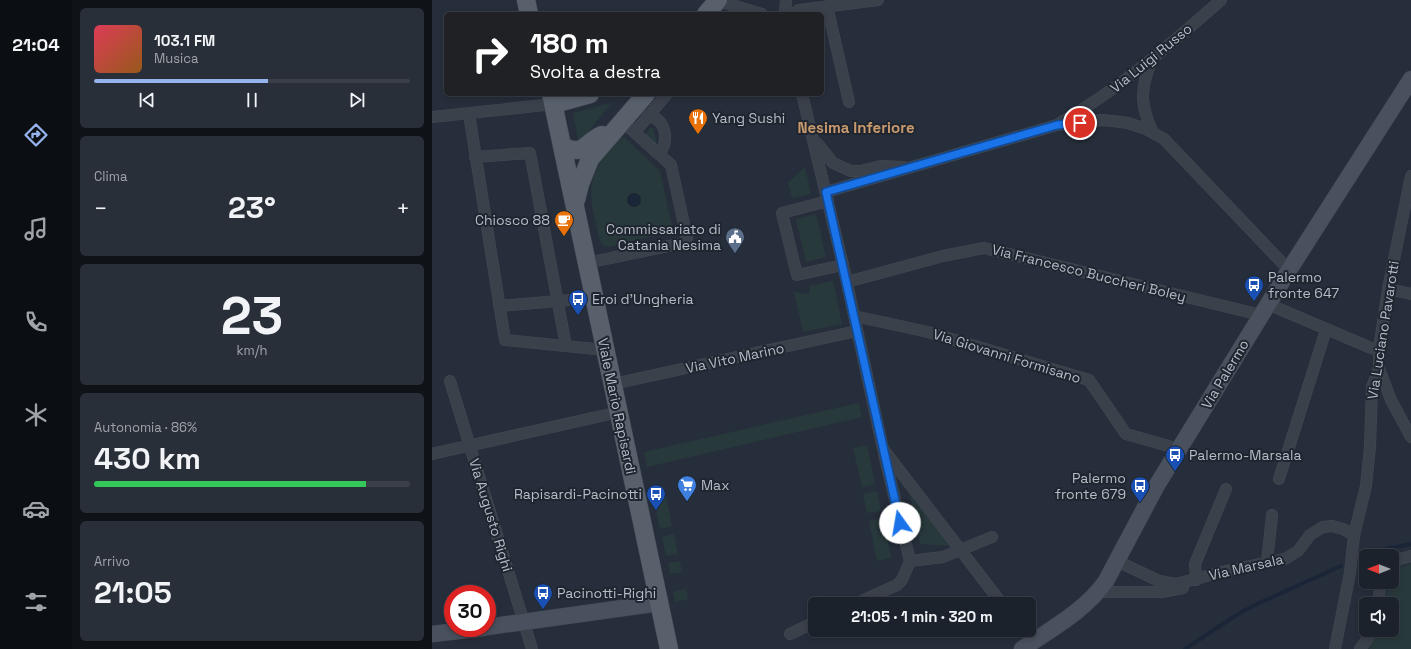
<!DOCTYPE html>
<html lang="it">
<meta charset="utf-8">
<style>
body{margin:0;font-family:"Space Grotesk",sans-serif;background:#292f38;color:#f1f3f6;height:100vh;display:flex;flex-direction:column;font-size:15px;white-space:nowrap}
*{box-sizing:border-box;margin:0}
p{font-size:13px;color:#a0a4a9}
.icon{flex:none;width:22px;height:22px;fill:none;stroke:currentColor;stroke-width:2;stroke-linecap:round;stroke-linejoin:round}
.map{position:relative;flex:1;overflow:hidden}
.side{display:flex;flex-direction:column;gap:8px;padding:8px;background:#0f1318;width:360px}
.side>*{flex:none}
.top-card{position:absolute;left:12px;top:12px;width:380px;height:84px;border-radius:6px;box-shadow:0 2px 6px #0003,0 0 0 1px #3a3f48;background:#202124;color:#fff;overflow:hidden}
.needle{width:26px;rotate:270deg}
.controls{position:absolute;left:927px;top:549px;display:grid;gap:8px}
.controls a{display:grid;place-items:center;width:40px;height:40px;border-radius:6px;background:#1c222c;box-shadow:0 2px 6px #0003,0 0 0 1px #3a3f48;font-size:20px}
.speed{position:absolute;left:12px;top:585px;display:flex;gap:8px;font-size:20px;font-weight:700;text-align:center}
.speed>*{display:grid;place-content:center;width:52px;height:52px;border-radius:50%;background:#1c222c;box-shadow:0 2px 6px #0003,0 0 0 1px #3a3f48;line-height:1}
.speed .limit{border:6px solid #d22;background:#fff;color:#111}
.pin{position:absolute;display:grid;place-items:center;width:34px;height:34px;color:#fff;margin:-17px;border:2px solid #fff;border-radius:50%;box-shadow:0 1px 4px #0007}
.me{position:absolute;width:44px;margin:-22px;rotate:347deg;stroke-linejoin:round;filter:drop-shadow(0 0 3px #0008)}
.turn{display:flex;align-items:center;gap:14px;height:84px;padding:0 20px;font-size:18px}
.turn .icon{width:52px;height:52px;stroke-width:2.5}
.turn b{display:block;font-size:28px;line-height:34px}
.big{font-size:30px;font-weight:800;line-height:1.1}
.side .tile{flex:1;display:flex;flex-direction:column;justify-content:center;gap:6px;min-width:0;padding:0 14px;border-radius:6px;background:#292f38}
.side .dial{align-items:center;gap:0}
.dial b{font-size:52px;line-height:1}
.song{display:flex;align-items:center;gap:12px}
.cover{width:48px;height:48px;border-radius:6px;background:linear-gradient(135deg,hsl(350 70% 55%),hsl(30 70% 35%))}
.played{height:4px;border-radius:2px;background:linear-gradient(90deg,#95b3ed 55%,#3a3f48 55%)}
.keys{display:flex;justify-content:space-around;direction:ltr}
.heat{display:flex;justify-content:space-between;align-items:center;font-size:22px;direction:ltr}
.charge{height:6px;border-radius:3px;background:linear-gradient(90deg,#34c759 86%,#3a3f48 0)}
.trip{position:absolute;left:376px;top:597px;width:228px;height:40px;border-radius:6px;background:#1c222c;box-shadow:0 2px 6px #0003,0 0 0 1px #3a3f48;font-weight:800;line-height:40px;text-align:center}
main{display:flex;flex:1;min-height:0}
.menu{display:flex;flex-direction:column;width:72px;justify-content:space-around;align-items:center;background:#0b0e12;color:#a0a4a9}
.menu .icon{width:28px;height:28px}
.menu .selected{color:#95b3ed}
.menu b{font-size:18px;color:#f1f3f6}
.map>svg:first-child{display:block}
.green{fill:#28393c}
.water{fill:#1b2538}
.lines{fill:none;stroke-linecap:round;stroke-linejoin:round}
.stream{stroke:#1b2538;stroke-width:4}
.street-casing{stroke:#434a54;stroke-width:12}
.secondary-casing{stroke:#434a54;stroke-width:17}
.primary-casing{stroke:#434a54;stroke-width:19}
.street{stroke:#3a414b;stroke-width:11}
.secondary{stroke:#49505e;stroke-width:16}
.primary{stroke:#58606b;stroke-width:18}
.route-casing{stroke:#114b97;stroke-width:10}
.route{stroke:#1a73e8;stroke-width:7}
.labels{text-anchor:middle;stroke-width:4;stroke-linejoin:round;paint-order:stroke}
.street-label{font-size:14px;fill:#b6bcc7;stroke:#1f2630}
.poi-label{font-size:14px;fill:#b6bcc7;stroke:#1f2630;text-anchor:start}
.neighbourhood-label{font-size:15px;font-weight:bold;fill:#c9996e;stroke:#1f2630}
</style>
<main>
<nav class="menu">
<b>21:04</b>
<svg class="icon selected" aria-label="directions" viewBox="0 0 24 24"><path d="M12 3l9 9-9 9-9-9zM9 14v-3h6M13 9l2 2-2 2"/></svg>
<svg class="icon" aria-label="music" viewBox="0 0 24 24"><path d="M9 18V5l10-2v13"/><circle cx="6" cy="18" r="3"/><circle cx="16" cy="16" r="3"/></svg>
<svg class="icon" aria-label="phone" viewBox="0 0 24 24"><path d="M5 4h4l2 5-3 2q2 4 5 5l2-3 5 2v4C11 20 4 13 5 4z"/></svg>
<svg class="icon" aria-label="climate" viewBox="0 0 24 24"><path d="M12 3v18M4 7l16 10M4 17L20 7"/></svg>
<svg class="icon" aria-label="car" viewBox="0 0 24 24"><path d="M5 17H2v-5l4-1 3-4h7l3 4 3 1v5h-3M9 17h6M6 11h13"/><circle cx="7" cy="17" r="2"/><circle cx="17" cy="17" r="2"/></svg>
<svg class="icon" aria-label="filters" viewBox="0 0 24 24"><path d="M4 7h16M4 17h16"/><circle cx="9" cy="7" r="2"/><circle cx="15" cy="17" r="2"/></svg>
</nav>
<section class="side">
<div class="tile">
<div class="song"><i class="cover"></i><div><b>103.1 FM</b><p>Musica</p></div></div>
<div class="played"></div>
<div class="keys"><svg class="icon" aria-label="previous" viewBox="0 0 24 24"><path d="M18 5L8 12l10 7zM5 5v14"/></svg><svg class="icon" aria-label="pause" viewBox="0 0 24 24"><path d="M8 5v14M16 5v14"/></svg><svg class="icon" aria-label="next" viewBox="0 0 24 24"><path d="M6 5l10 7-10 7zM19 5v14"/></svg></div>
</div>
<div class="tile"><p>Clima</p>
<div class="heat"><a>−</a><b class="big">23°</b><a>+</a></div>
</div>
<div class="tile dial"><b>23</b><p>km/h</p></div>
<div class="tile"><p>Autonomia · 86%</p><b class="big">430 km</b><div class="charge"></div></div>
<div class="tile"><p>Arrivo</p><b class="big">21:05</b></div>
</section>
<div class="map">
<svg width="979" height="649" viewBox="0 0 979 649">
<rect width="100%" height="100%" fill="#262e3b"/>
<g class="green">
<path d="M179 103 150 140 146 139 141 113Z"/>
<path d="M218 128H221L225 143 224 144 213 135Z"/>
<path d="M192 137 228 171 241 231 176 247 169 244C164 221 153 194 164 171 169 159 180 148 188 138Z"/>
<path d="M373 167 379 194 360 198 356 183Z"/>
<path d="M384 214 394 257 374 262 364 219Z"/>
<path d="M401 281 410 324 371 332 362 292 377 294 378 286Z"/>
<path d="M427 403 430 417 215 467 212 452Z"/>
<path d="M435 445 443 484 430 487 421 448Z"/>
<path d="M232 486 240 526 228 529 219 489Z"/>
<path d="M445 491 449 511 435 513 431 494Z"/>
<path d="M478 495 519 546 488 544Z"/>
<path d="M451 518 459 558 445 561 437 521Z"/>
<path d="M242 534 246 554 234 556 230 537Z"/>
<path d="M248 561 250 572 238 574 236 563Z"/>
<path d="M979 564V649H937L945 630H960V604H952L958 582H960V575L969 567Z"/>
<path d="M254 589 256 599 243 602 241 592Z"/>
</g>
<circle class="water" cx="202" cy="200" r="7"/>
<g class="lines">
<g class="stream">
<path d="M934 556 954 549 979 544"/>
<path d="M753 649 806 614 825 604 909 566"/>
</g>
<defs>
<g id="street">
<path d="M286 1 330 14"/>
<path d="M395 6 417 102"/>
<path d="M353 14 354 0"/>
<path d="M361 14 367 10 446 0"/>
<path d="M719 62C708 90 708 105 721 133"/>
<path d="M370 94 411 265 451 449 570 604"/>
<path d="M37 114 73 340 173 350"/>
<path d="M216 116C232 118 237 136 230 150L224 152"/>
<path d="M0 117 122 104"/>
<path d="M628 123C687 89 738 45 789 0"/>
<path d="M203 132 235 94"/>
<path d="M385 143 401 163 419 171H428L449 166 471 167"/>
<path d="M43 157 98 153 134 346"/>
<path d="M394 192 625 125 669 120 681 121 696 123 714 129 732 139 857 270"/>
<path d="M396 201 350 213 365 275 411 265"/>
<path d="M155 263 251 243 255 238 239 165 191 122"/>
<path d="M415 282 511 256 552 248 829 315"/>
<path d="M956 289 979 294"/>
<path d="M836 304 939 348 947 349"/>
<path d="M67 306 162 298"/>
<path d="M422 316 496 332 657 380 694 434 747 449"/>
<path d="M947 368 959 400 979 437"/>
<path d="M18 381 100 649"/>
<path d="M181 384 425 331"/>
<path d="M0 454 187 412"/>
<path d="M847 479 894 330"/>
<path d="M478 561 511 557 560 537"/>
<path d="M685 561 727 581 744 584 790 572 853 559 866 551 878 535 891 527 900 526 911 529 922 535"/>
<path d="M835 562 840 515"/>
<path d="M960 564 968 559 979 556"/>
<path d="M764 580 763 564 794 489"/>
<path d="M666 592H730L751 588"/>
<path d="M423 604 465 585 470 580 478 561 452 454"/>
<path d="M945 604 950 582"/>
<path d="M358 634 383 622"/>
<path d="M903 649 918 573 922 535 934 486 938 447 940 387 947 368V349L956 289 979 176"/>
<path d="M928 649 937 637 939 630"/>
</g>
<g id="secondary">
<path d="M55 627 227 603"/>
<path d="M0 634 51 628"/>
<path d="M590 649C619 629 654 610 674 581L725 485 857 270 979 79"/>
</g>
<g id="primary">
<path d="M94 0 97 14"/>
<path d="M274 14 286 0"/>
<path d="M119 94 237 649"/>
<path d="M122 104 158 94"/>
<path d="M130 146C153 157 152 143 170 135"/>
<path d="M144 200 148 184 158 159 214 94"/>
</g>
</defs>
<use href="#street" class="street-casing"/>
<use href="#secondary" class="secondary-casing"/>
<use href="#primary" class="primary-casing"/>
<use href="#street" class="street"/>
<use href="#secondary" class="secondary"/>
<use href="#primary" class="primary"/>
</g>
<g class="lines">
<defs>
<path id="route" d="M468 523 394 192 625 125 648 123"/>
</defs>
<use href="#route" class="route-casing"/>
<use href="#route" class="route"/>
</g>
<defs>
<symbol id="restaurant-pin" viewBox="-11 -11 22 30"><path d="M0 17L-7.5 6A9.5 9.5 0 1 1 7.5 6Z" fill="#e8710a" stroke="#1f2630"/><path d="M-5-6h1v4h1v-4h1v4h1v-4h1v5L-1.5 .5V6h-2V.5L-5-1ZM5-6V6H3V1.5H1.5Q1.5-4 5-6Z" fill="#fff"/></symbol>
<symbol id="cafe-pin" viewBox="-11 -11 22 30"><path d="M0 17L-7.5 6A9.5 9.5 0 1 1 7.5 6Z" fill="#e8710a" stroke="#1f2630"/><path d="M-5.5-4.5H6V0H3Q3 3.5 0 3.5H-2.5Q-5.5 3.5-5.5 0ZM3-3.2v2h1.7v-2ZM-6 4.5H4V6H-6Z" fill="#fff"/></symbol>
<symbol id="civic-pin" viewBox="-11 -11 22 30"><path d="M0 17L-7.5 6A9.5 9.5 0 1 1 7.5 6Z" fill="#5c6f8a" stroke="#1f2630"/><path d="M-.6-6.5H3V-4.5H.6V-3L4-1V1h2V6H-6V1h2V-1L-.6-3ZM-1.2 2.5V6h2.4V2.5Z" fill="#fff"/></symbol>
<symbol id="bus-pin" viewBox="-11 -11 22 30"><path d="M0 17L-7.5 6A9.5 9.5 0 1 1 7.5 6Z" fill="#1a4fb4" stroke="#1f2630"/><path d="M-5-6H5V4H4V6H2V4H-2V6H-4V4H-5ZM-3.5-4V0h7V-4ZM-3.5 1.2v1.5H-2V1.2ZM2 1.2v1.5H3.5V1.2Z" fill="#fff"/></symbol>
<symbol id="supermarket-pin" viewBox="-11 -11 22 30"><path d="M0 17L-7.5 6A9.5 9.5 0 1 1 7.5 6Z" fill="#3f7fe0" stroke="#1f2630"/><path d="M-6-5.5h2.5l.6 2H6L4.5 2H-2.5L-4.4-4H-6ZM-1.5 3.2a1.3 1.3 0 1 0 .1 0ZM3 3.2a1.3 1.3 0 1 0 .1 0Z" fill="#fff"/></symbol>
</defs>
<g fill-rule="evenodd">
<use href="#restaurant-pin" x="255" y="107" width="22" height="30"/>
<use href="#cafe-pin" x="121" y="209" width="22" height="30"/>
<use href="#civic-pin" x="292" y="226" width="22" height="30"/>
<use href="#bus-pin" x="811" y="274" width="22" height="30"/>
<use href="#bus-pin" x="135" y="288" width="22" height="30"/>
<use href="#bus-pin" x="732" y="444" width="22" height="30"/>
<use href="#supermarket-pin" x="244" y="474" width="22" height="30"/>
<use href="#bus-pin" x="697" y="475" width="22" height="30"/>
<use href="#bus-pin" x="213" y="483" width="22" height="30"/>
<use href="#bus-pin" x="100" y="582" width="22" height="30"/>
</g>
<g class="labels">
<g class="street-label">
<text transform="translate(719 58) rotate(-39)" y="5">Via Luigi Russo</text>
<text transform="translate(657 273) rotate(14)" y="5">Via Francesco Buccheri Boley</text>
<text transform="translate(951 330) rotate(-81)" y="5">Via Luciano Pavarotti</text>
<text transform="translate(575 356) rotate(17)" y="5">Via Giovanni Formisano</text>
<text transform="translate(303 358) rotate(-12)" y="5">Via Vito Marino</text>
<text transform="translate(793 374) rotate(-59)" y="5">Via Palermo</text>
<text transform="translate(185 406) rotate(78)" y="5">Viale Mario Rapisardi</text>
<text transform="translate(59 515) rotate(73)" y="5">Via Augusto Righi</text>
<text transform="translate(814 567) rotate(-13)" y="5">Via Marsala</text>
</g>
<g class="poi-label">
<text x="280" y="123">Yang Sushi</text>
<text x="118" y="225" text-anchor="end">Chiosco 88</text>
<text x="289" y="234" text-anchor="end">Commissariato di<tspan x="289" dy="16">Catania Nesima</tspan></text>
<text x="836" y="282">Palermo<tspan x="836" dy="16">fronte 647</tspan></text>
<text x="160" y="304">Eroi d'Ungheria</text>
<text x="757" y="460">Palermo-Marsala</text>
<text x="694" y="483" text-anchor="end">Palermo<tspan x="694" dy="16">fronte 679</tspan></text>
<text x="269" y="490">Max</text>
<text x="210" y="499" text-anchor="end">Rapisardi-Pacinotti</text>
<text x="125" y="598">Pacinotti-Righi</text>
</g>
<g class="neighbourhood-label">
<text x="424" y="133">Nesima Inferiore</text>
</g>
</g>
</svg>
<div class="controls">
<a><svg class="needle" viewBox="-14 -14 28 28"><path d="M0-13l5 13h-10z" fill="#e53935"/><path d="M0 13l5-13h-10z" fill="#a0a4a9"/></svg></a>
<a><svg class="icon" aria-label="sound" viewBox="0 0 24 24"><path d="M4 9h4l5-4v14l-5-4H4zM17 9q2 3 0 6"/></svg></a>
</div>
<div class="speed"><div class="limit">30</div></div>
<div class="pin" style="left:648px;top:123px;background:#d93025"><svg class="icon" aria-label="arrive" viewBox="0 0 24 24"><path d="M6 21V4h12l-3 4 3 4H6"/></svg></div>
<svg class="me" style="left:468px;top:523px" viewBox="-20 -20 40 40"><circle r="19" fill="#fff"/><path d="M0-13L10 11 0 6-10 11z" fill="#1a73e8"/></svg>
<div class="trip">21:05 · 1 min · 320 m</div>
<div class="top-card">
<div class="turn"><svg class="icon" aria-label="right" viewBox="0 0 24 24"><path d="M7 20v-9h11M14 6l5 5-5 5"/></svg><div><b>180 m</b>Svolta a destra</div></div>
</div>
</div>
</main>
